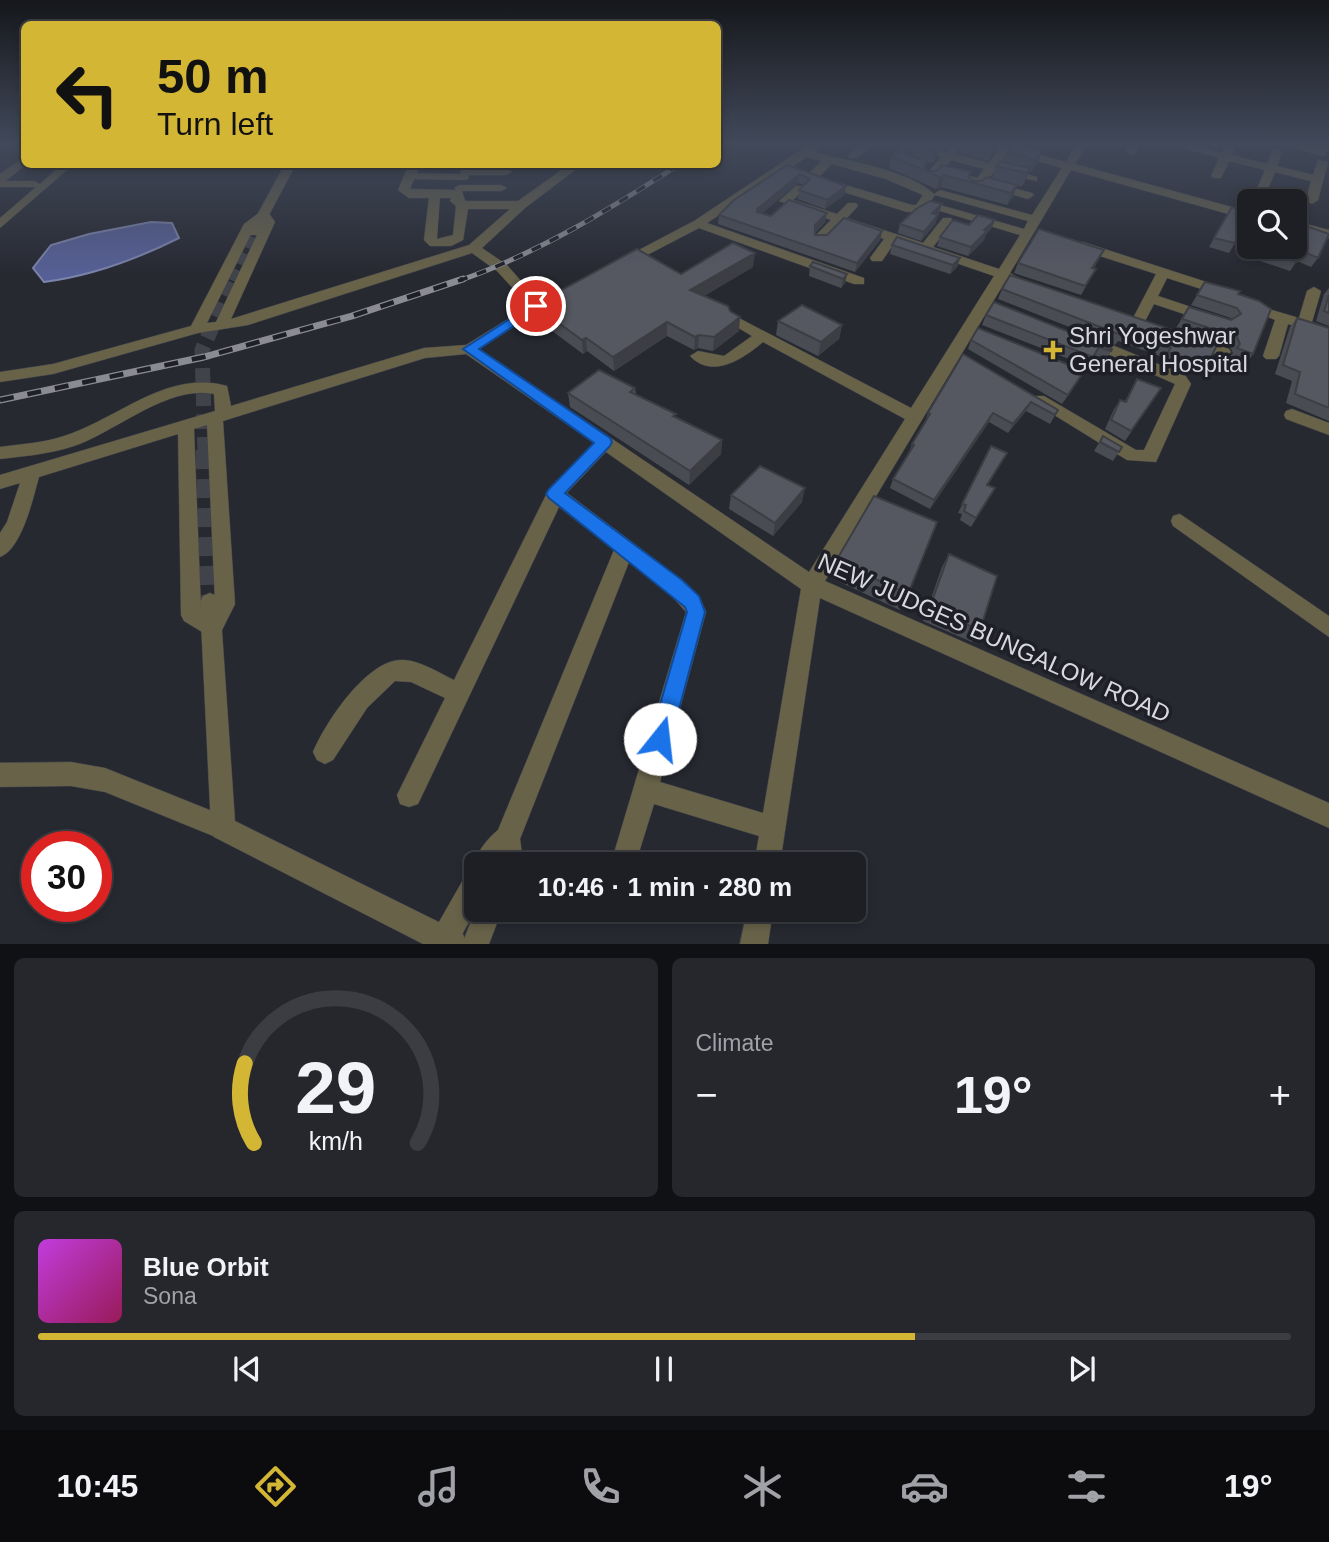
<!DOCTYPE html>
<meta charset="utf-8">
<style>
body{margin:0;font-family:Helvetica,sans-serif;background:#25272d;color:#f1f3f6;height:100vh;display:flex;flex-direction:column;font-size:26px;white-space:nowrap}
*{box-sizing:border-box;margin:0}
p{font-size:23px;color:#a0a2a7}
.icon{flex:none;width:38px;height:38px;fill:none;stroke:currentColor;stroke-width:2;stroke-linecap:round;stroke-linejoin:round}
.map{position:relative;height:944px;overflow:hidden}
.side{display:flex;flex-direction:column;gap:14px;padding:14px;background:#101114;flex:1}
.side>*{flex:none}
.guide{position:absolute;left:21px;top:21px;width:700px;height:147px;border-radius:10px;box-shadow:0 4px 10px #0003,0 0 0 2px #3b3d42;background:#d4b635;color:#111;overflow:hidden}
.tools{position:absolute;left:1237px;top:189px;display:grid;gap:14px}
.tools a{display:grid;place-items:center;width:70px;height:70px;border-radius:10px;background:#1d1f25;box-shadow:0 4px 10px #0003,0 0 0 2px #3b3d42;font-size:35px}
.speed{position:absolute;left:21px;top:831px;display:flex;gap:14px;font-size:35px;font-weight:700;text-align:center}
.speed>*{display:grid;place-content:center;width:91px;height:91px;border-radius:50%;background:#1d1f25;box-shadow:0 4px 10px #0003,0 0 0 2px #3b3d42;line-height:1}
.speed .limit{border:10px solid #d22;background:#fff;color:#111}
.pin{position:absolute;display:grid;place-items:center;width:60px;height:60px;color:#fff;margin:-30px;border:4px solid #fff;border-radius:50%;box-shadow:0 2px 7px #0007}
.me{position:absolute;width:77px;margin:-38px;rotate:16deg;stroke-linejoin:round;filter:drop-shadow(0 0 5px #0008)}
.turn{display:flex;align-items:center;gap:24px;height:147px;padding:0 21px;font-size:32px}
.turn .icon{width:91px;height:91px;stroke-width:2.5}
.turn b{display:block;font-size:49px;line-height:60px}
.big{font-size:52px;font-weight:700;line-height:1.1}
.side .card{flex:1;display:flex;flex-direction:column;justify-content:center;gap:10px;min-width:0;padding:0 24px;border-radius:10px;background:#25272d}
.side .dial{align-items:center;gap:0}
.dial svg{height:182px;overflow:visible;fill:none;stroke:#3b3d42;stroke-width:7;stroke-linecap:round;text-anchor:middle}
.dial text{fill:#f1f3f6;stroke:none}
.song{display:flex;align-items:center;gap:21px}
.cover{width:84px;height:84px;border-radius:10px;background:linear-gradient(135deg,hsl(290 70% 55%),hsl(330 70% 35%))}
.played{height:7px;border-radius:4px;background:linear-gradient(90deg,#d4b635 70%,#3b3d42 70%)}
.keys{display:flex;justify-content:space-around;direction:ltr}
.heat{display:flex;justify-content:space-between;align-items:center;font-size:38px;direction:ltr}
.side .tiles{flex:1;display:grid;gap:14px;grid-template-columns:1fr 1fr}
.card:last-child{grid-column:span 2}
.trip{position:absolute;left:464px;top:852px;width:402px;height:70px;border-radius:10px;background:#1d1f25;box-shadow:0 4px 10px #0003,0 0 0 2px #3b3d42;font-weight:700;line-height:70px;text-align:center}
.dock{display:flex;height:112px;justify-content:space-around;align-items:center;background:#0c0c0f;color:#a0a2a7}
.dock .icon{width:49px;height:49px}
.dock .current{color:#d4b635}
.dock b{font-size:32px;color:#f1f3f6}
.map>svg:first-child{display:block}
.water{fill:#576096;stroke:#7d84ac;stroke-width:2}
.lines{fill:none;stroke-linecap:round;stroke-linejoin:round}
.tertiary-tunnel-far2{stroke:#41434b;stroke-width:12;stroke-dasharray:12 6;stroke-linecap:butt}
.tertiary-tunnel-far1{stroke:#41434b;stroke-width:15;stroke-dasharray:15 8;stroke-linecap:butt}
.tertiary-tunnel{stroke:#41434b;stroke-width:19;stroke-dasharray:19 10;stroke-linecap:butt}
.minor-casing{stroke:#43454d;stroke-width:1}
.tertiary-casing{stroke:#43454d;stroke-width:1}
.minor{fill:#686249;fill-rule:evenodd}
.tertiary{fill:#686249;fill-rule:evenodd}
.rail-far1-casing{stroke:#8a8c92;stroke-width:5}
.rail-casing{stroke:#8a8c92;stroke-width:7}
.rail-far1{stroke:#1e1f27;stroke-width:3.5;stroke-dasharray:10;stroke-linecap:butt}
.rail{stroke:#1e1f27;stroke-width:4.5;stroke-dasharray:14;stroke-linecap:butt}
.wall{fill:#4a4c53}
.shaded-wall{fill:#3c3e44}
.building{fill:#565861;stroke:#3c3e44;stroke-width:2}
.route{fill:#1a73e8;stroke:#114b97;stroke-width:2}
.poi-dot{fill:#d4b635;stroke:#1e1f27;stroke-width:2.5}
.labels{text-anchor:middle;stroke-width:7;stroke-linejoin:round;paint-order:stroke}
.poi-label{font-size:24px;fill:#d7d9de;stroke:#1e1f27;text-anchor:start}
.street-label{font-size:24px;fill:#d7d9de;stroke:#1e1f27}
</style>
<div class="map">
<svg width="1329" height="944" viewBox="0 0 1329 944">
<rect width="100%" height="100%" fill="#272931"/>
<path class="water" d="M151 222 172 223 179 238C137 259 91 276 44 282L33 268 51 245 89 234Z"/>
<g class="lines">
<path class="tertiary-tunnel-far2" d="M233 281 254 232"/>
<path class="tertiary-tunnel-far1" d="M205 452 202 350 233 279"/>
<path class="tertiary-tunnel" d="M205 450 210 602"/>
<defs>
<g id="minor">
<path d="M810 144H823L814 152C847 161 909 170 934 194L940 190 1032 215 1062 168 1008 153 998 166 1037 177V181L994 172 984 184 980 185 932 172 930 170 941 157 934 153 939 150 946 152 952 144H963L955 154 989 163 999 150 983 144H1001L1066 162 1076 144H1087L1075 164 1250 212V220L1071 170 1010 273 1019 278 1012 282 1006 280 825 581 1329 803V828L820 598 780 864H754L759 836 654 804 636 862 630 864 618 862 614 853 686 612 668 592 629 562 520 839 522 854 519 864H476V909L457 944H433L431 939 435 929 467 873 475 869 473 864C479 850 486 840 498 830L614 550 559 507 418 804 409 807 400 804 397 795 445 698 411 682 395 681 367 708 333 760 325 764 317 760 313 752C325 723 368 657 404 660 421 661 439 673 454 680L549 489 594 443 466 354 425 358 223 421 235 604 219 636 212 638 184 621 181 615 178 434 39 477C33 498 22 549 0 557V533L7 522 20 483 0 489V475L215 411 214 394C169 384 115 432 74 446 50 454 25 456 0 459V447C21 444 44 443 64 436 118 419 167 369 227 386L231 406 424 348 466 345 529 306 497 271 472 253 248 325 198 333 53 374 0 382V372L53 364 191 326 244 224 260 212H268L275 222 231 319 469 245 510 209H468L463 240 451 246H430L424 240 429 198H409L398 190 409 164H420L417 173 460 174 461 170 465 169H506L512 172 506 175H469L468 179 464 180 414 179 410 189 456 190 454 188 460 185H501L507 188 501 191H462L465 201H518L570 164H583L525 208 482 248 507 265 538 300 555 292 562 296 479 349 809 572 905 419 763 342C744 358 713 380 690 356L698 351 724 356 752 336 730 323V317L735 316 911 408 994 276 895 242 882 261H872L870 258 884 239 841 224 823 242H815V236L831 220 779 201 796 186H804V190L793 200 837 214 848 203H856L858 206 847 218 923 243 943 218H951L953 221 933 247 999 269 1020 235 927 207 933 203 1024 229 1028 221 935 195 924 211 907 212 809 181 807 175 822 161 807 157 707 223 864 278V284H854L699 228 626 266 621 267 614 263 694 221ZM951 160 984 169 977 178 943 169ZM832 164 886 179 923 195 916 205H912L819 177ZM440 198H451L450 201 456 206 453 235 437 239ZM263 222 216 322 207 323 255 226ZM207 425 215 603 208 615 201 610 194 429ZM606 452 801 589 763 813 660 782 706 612 699 596 682 580 567 493Z"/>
<path d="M862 144H874L857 158H849V154Z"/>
<path d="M1130 144H1141L1135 154 1131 155 1126 152Z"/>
<path d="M1168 144H1188L1222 153 1226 144H1236L1232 155 1267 164 1272 152 1277 149 1282 152 1277 166 1313 175 1318 160 1328 162 1318 200 1312 204 1306 200 1311 181 1275 172 1267 191H1259L1257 189 1265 170 1229 161 1221 178H1213L1211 176 1219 158Z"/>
<path d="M1282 144H1301L1317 149 1319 144 1329 145 1325 155 1321 156Z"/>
<path d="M24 158 26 164 6 181H34L40 184 62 164H74L0 228V218L36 187H0V174Z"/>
<path d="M368 164H379L373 170 369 169Z"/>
<path d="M994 183 1032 193 1034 195 1028 199 990 188V184Z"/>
<path d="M1295 221 1329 230V238L1295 229Z"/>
<path d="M1083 242 1228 289 1230 292 1223 296 1167 278 1158 296 1215 315V321H1205L1154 304 1143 325H1133L1131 322 1156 274 1078 249V243Z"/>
<path d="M1250 244V247H1259L1256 254 1251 255 1245 251Z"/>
<path d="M1314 287 1321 291 1312 322 1329 328V338L1288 324 1279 356 1276 359H1266L1263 356 1275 320 1255 311 1262 307 1299 318 1307 291Z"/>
<path d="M1090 336 1185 375 1191 384 1156 462 1127 460 1030 400 1032 396H1044L1136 450H1144L1175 384 1085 344 1083 341Z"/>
<path d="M1193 336 1229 349 1231 352 1224 357 1188 344 1186 341Z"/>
<path d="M1292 409 1329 423V435L1286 419 1284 415 1286 411Z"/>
<path d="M1180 514 1329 616V637L1173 526 1171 521 1173 516Z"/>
<path d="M71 762 105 768 232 819 235 828 232 837 223 840 105 792 71 786 0 787V763Z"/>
<path d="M476 909 502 910 489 944H462Z"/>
<path d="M747 910H773L768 944H740Z"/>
</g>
<g id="tertiary">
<path d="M285 164H296L260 232 258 235H250L248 232Z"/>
<path d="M210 593 217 596 220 602 235 821 463 934 466 944H423L214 837 211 828 200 602 203 596Z"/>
</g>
</defs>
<use href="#minor" class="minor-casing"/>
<use href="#tertiary" class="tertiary-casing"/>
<use href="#minor" class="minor"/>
<use href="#tertiary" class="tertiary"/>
<defs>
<path id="rail-far1" d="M458 281C537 254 610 209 680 164"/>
<path id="rail" d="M0 400 204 357 352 316 463 279"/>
</defs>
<use href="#rail-far1" class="rail-far1-casing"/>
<use href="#rail" class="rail-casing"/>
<use href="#rail-far1" class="rail-far1"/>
<use href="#rail" class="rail"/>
</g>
<g class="wall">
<path d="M900 144H949L944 149 939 148 936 159 932 163 927 162 925 167 928 171 971 172 969 178 973 181H981L992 178 996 166 1003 163 1007 152 1042 151 1037 164 1030 172H1029L1025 181 1022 186 1015 185H1017L1013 197 1007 205 941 187 936 189 889 168 891 156 897 152Z"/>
<path d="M962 144H997L995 151 988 161 959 153Z"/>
<path d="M787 165 846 186 844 195 825 209 798 199 799 190 804 185 798 183 761 214 771 216 825 222 815 233V235L882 231 880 240 855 272 718 224 719 215Z"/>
<path d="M942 204 935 224 921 241 898 233 900 224Z"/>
<path d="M1232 207 1235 243 1229 253 1209 247Z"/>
<path d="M995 220 991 229 986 234 984 240 968 256 937 246 940 237 969 225Z"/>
<path d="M892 245 960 258 957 267 950 274 890 254Z"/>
<path d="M1295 247 1318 258 1311 267 1297 261 1290 271 1251 258 1257 248Z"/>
<path d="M1104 250 1094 268 1091 278 1081 295 1014 273 1018 263Z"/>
<path d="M810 266 847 274 845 283 841 288 809 276Z"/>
<path d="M753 267 704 296 730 311 739 331 713 351 698 348 694 350 667 336 614 371 587 351 583 354 536 319 534 305 681 274Z"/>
<path d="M1205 282 1238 294 1253 354 1246 364 1230 357 1233 353 1230 347 1176 328 1189 307 1231 320H1232L1231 318 1191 305Z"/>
<path d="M1329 288V326L1316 321 1324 294Z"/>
<path d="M1002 289 1217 345 1207 366 1200 375 1162 362 1165 358 1118 341 1115 345 998 299Z"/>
<path d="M986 315 1112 349 1106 361 1093 356 1087 366 982 325Z"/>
<path d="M1297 318 1329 328V421L1286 403 1292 381 1275 374 1290 327Z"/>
<path d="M778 321 842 325 839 339 818 356 776 335Z"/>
<path d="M971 340 1079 380 1062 404 968 349Z"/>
<path d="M963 354 1058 410 1050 424 1026 411 1008 433 989 422 930 509 890 488 893 479 909 453 912 444 925 422 928 413Z"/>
<path d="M1137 379 1161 388 1125 441 1105 429 1114 409 1120 400 1125 401Z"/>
<path d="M635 388 636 394 676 418 722 440 721 454 689 485 570 407 568 393Z"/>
<path d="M1103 436 1122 447 1113 461 1094 451Z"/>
<path d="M991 446 1007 453 988 485 995 488 971 527 960 520 962 514 958 513Z"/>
<path d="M731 495 802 502 773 536 729 509Z"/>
<path d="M949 554 980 630 972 642 923 621 942 567Z"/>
<path d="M836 561 908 594 900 610 831 578Z"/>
</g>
<g class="shaded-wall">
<path d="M995 144H997L995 151 988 161 992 149Z"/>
<path d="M939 147 936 159 932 163 935 151Z"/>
<path d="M914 148 910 159 903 161 906 151Z"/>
<path d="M1042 151 1037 164 1030 172 1036 160Z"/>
<path d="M1030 168 1025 181 1022 186 1027 173Z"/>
<path d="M800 174 798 183 756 218 757 209Z"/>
<path d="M944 175 941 187 936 189 940 177Z"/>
<path d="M1017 185 1013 197 1007 205 1011 193Z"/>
<path d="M846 186 844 195 825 209 827 200Z"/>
<path d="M942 204 939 213 929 222 932 213Z"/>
<path d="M827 213 825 222 813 234 815 225Z"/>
<path d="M938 215 935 224 921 241 924 232Z"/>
<path d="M995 220 991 229 986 234 984 240 968 256 971 247 984 230Z"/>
<path d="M882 231 880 240 855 272 857 263Z"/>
<path d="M755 253 753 267 690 304V290Z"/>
<path d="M960 258 957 267 950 274 953 265Z"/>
<path d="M847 274 845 283 841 288 843 279Z"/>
<path d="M740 317 739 331 713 351 714 337Z"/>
<path d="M667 322V336L614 371 613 357Z"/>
<path d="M842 325 839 339 818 356 821 342Z"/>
<path d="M699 335 698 348 694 350 695 337Z"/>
<path d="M586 338 587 351 583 354 582 340Z"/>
<path d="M1031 402 1026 411 1008 433 1013 424Z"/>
<path d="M993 413 989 422 930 509 934 500Z"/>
<path d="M722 440 721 454 689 485 690 471Z"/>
<path d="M805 488 802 502 773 536 775 523Z"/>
</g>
<g class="building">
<path d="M900 144H929L939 147 935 151 914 148 906 151 905 154 927 161 924 166 928 171H937L942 165 971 172 968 177 973 181H981L987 177 1017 185 1011 193 944 175 940 177 891 156 903 147 899 145Z"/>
<path d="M973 144H995L992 149Z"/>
<path d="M1013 144H1017L1042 151 1036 160 1007 152Z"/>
<path d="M1000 162 1030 168 1027 173 996 166Z"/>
<path d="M787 165 846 186 827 200 799 190 810 179 800 174 757 209V212L771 216 789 200 827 213 815 225V235H827L844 218 882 231 857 263 719 215 734 200Z"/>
<path d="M930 201 942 204 932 213 938 215 924 232 900 224 916 209Z"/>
<path d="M1232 207 1250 212 1235 243 1214 238Z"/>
<path d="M978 215 995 220 984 230 987 231 971 247 940 237 953 220 969 225Z"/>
<path d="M1295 222 1329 234 1318 258 1302 251 1297 262 1257 248 1262 247H1295Z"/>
<path d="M1039 229 1104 250 1092 268 1096 269 1085 286 1018 263Z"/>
<path d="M897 237 960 258 953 265 892 245Z"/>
<path d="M733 243 755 253 690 290 728 306 730 311 740 317 714 337 699 335 695 337 667 322 613 357 586 338 582 340 534 305 637 249 681 274Z"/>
<path d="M813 262 847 274 843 279 810 266Z"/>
<path d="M1010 275 1217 345 1207 366 1168 352 1171 348 1123 332 1121 335 1002 289Z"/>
<path d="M1205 282 1240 291 1238 294 1259 301 1271 309 1253 354 1237 348 1240 344 1237 337 1182 319 1189 307 1231 320 1241 314 1237 308 1197 295Z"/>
<path d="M1329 295V313L1324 311Z"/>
<path d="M994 302 1112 349 1111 351 1099 347 1093 357 986 315Z"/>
<path d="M802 305 842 325 821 342 778 321Z"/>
<path d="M1297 318 1329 328V408L1295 394 1300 372 1283 365Z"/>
<path d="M978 328 1084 371 1068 395 971 340Z"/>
<path d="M963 354 1058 410 1055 415 1031 402 1013 424 993 413 934 500 893 479 914 445 912 444 930 414 928 413Z"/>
<path d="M599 370 635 388 630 392 676 414 673 416 722 440 690 471 568 393Z"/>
<path d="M1137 379 1161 388 1131 431 1111 420 1120 400 1126 402Z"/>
<path d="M1103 436 1122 447 1119 452 1100 442Z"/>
<path d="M991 446 1007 453 987 485 995 488 976 518 964 511 966 505 962 504Z"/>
<path d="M760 466 805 488 775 523 731 495Z"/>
<path d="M874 496 937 522 908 594 836 561Z"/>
<path d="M949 554 997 576 980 630 929 609Z"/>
</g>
<linearGradient id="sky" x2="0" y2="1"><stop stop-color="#15171b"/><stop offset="0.52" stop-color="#41495a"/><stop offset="1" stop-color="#41495a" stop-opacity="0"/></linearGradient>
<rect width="1329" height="276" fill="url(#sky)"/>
<path class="route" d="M536 302 543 306 541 308 479 349 610 438 612 442 610 446 565 493 682 580 699 596 705 612 671 739 668 747 660 750 653 747 650 739 687 612 685 607 549 498 546 494 549 489 594 443 463 349Z"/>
<path class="poi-dot" d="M1049.5 339.5h7v7h7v7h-7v7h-7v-7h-7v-7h7z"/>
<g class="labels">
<g class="poi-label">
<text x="1069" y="344">Shri Yogeshwar<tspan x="1069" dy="28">General Hospital</tspan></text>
</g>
<g class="street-label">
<text transform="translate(994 638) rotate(24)" y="8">NEW JUDGES BUNGALOW ROAD</text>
</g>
</g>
</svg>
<div class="tools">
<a><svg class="icon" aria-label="search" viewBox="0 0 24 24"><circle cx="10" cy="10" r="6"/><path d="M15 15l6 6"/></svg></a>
</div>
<div class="speed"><div class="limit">30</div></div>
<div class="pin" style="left:536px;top:306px;background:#d93025"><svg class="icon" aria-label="arrive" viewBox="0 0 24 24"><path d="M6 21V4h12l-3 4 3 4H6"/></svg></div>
<svg class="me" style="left:660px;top:739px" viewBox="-20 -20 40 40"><circle r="19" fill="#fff"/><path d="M0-13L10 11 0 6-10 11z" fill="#1a73e8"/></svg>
<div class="trip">10:46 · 1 min · 280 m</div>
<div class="guide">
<div class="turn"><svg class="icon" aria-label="left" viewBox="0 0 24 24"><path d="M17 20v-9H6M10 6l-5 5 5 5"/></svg><div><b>50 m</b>Turn left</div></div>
</div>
</div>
<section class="side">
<div class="tiles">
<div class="card dial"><svg viewBox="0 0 100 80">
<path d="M14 69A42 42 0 1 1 86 69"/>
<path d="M14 69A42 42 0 0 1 10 34" stroke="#d4b635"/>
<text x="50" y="56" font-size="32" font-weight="700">29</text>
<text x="50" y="72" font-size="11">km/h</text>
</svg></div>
<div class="card"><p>Climate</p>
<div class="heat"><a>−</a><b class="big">19°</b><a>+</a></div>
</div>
<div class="card">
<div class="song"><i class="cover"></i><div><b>Blue Orbit</b><p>Sona</p></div></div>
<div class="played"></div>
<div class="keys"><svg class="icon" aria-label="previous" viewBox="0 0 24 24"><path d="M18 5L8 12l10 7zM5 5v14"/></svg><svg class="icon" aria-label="pause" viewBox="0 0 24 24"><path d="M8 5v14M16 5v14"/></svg><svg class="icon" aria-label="next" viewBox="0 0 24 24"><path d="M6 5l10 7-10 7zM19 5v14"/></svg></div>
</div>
</div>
</section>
<nav class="dock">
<b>10:45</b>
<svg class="icon current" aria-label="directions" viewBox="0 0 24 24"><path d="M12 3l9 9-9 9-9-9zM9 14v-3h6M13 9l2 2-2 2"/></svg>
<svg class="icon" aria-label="music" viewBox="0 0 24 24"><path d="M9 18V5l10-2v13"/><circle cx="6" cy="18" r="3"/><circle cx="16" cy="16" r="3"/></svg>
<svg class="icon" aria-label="phone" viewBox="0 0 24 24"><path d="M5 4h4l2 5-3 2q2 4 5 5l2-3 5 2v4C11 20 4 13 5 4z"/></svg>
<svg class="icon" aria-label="climate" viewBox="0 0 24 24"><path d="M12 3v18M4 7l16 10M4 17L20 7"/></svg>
<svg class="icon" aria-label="car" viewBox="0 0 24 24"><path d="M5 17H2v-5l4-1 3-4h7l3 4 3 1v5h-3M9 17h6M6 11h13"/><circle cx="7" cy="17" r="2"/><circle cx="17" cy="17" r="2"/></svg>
<svg class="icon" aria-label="filters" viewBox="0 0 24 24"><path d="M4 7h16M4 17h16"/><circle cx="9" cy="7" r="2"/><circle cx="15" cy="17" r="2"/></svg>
<b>19°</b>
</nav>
